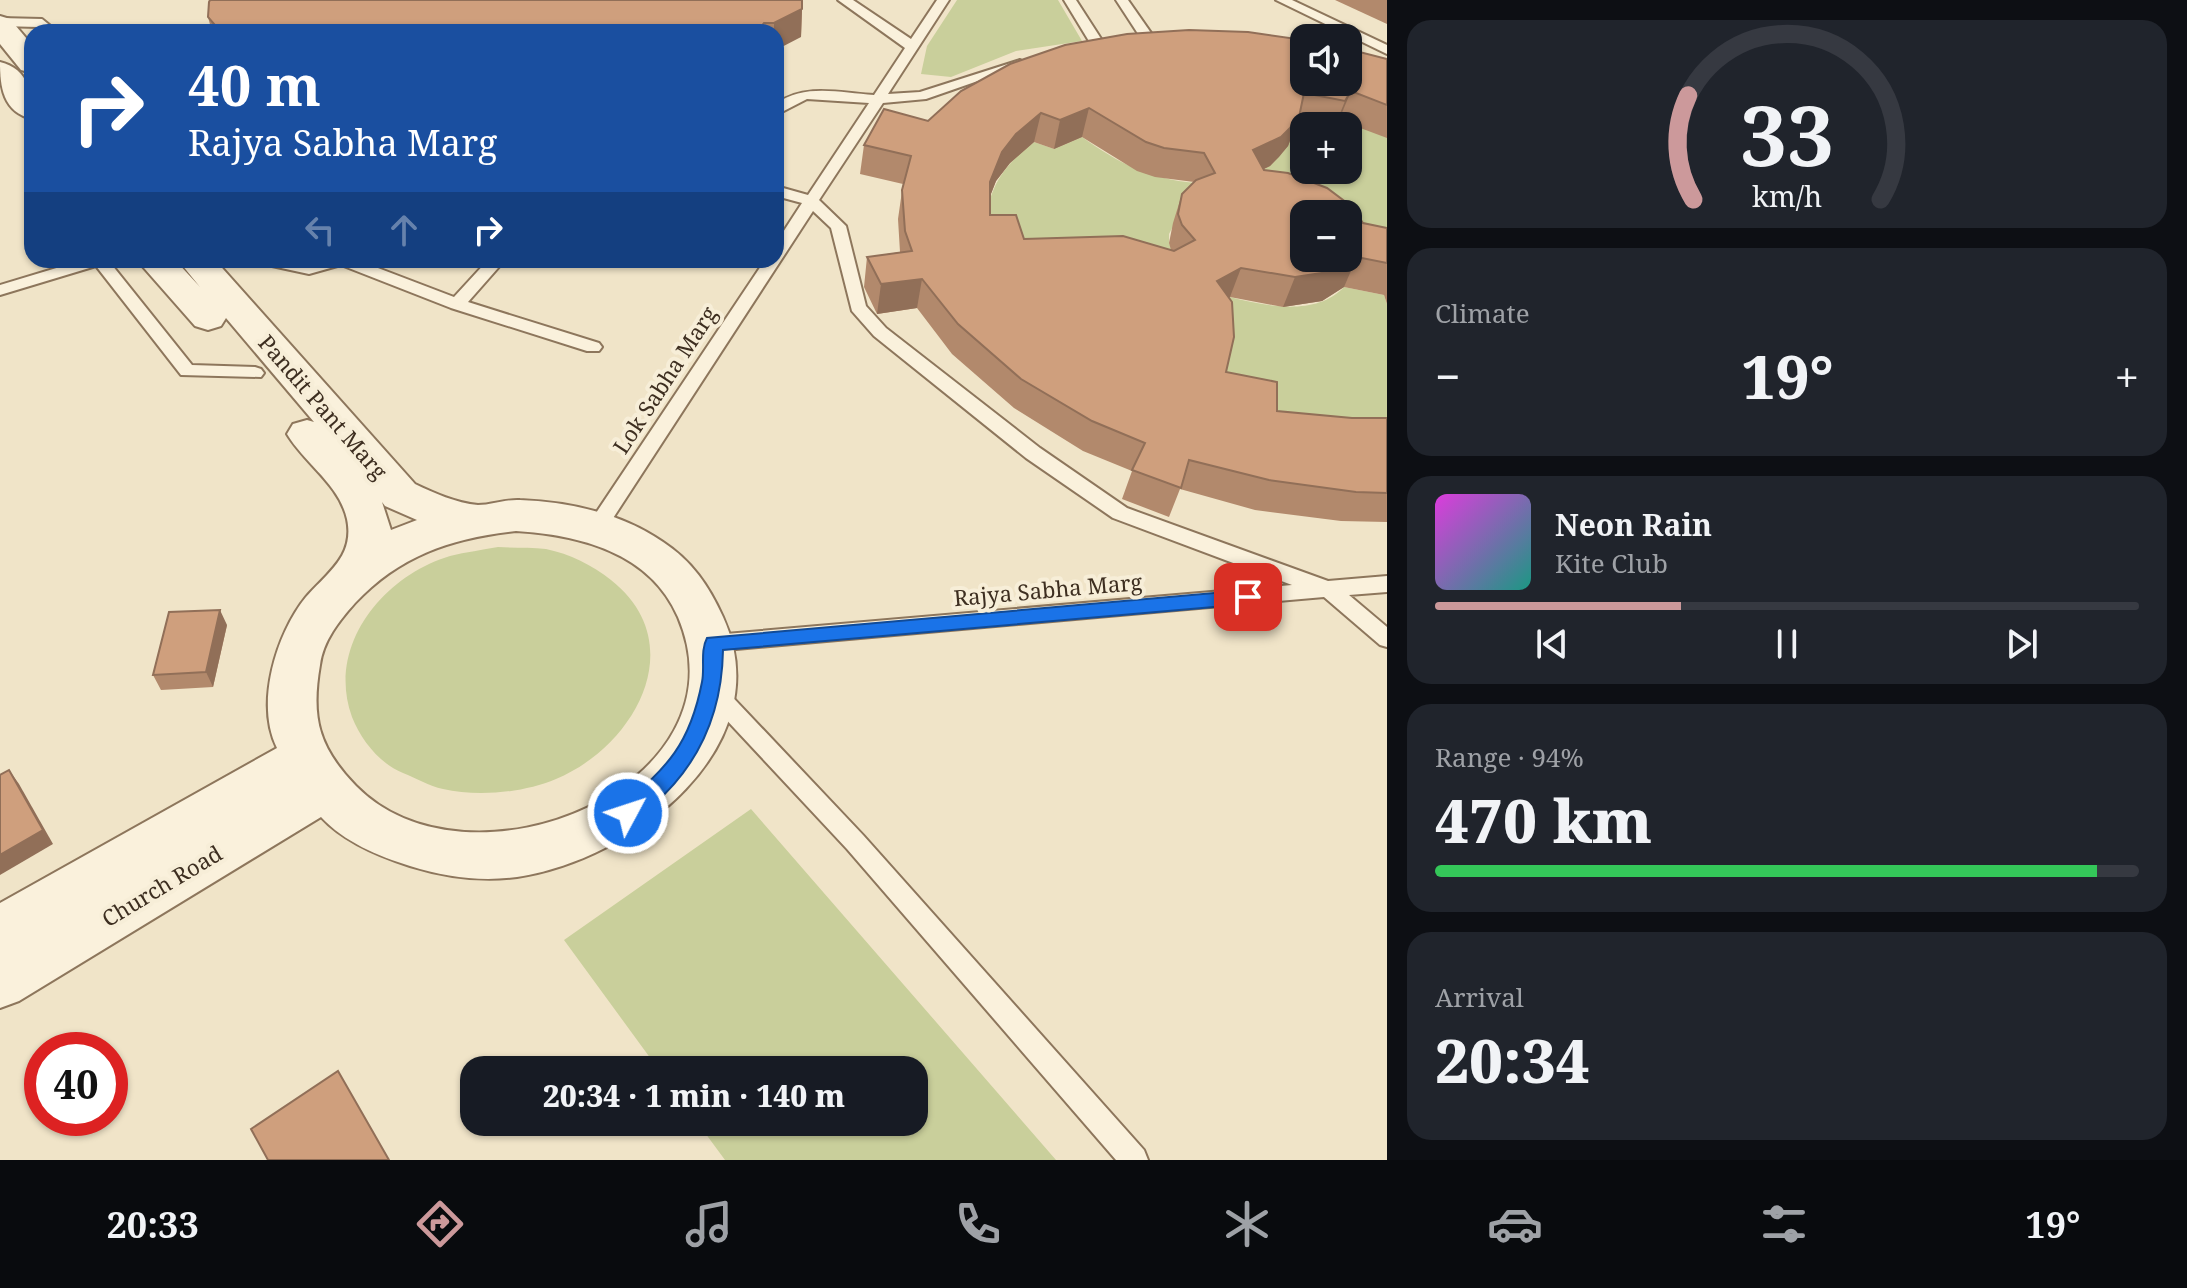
<!DOCTYPE html>
<meta charset="utf-8">
<style>
body{margin:0;font-family:"Noto Serif",serif;background:#20242c;color:#f1f3f6;height:100vh;display:flex;flex-direction:column;font-size:30px;white-space:nowrap}
*{box-sizing:border-box;margin:0}
p{font-size:26px;color:#9ea1a6}
.icon{flex:none;width:44px;height:44px;fill:none;stroke:currentColor;stroke-width:2;stroke-linecap:round;stroke-linejoin:round}
.map{position:relative;flex:1;overflow:hidden}
.details{display:flex;flex-direction:column;gap:20px;padding:20px;background:#0d0f14;width:800px}
.details>*{flex:none}
.top-card{position:absolute;left:24px;top:24px;width:760px;height:244px;border-radius:24px;box-shadow:0 2px 6px #0004;background:#1a4fa0;color:#fff;overflow:hidden}
.controls{position:absolute;left:1290px;top:24px;display:grid;gap:16px}
.controls a{display:grid;place-items:center;width:72px;height:72px;border-radius:16px;background:#171b24;box-shadow:0 2px 6px #0004;font-size:40px}
.speed{position:absolute;left:24px;top:1032px;display:flex;gap:16px;font-size:40px;font-weight:700;text-align:center}
.speed>*{display:grid;place-content:center;width:104px;height:104px;border-radius:50%;background:#171b24;box-shadow:0 2px 6px #0004;line-height:1}
.speed .limit{border:12px solid #d22;background:#fff;color:#111}
.pin{position:absolute;display:grid;place-items:center;width:68px;height:68px;color:#fff;margin:-34px;border-radius:16px;box-shadow:0 4px 12px #0006}
.me{position:absolute;width:88px;margin:-44px;rotate:50deg;stroke-linejoin:round;filter:drop-shadow(0 0 6px #0008)}
.turn{display:flex;align-items:center;gap:28px;height:168px;padding:0 32px;font-size:36px}
.turn .icon{width:104px;height:104px;stroke-width:2.5}
.turn b{display:block;font-size:56px;line-height:68px}
.lanes{display:flex;align-items:center;height:76px;padding:0 32px;background:#0003;justify-content:center;gap:40px;direction:ltr}
.lanes .off{opacity:.35}
.big{font-size:60px;font-weight:800;line-height:1.1}
.details .card{flex:1;display:flex;flex-direction:column;justify-content:center;gap:12px;min-width:0;padding:0 28px;border-radius:24px;background:#20242c}
.details .dial{align-items:center;gap:0}
.dial svg{height:208px;overflow:visible;fill:none;stroke:#363941;stroke-width:7;stroke-linecap:round;text-anchor:middle}
.dial text{fill:#f1f3f6;stroke:none}
.song{display:flex;align-items:center;gap:24px}
.cover{width:96px;height:96px;border-radius:12px;background:linear-gradient(135deg,hsl(300 70% 55%),hsl(170 70% 35%))}
.played{height:8px;border-radius:4px;background:linear-gradient(90deg,#cc999b 35%,#363941 35%)}
.keys{display:flex;justify-content:space-around;direction:ltr}
.heat{display:flex;justify-content:space-between;align-items:center;font-size:44px;direction:ltr}
.charge{height:12px;border-radius:6px;background:linear-gradient(90deg,#34c759 94%,#363941 0)}
.trip{position:absolute;left:460px;top:1056px;width:468px;height:80px;border-radius:24px;background:#171b24;box-shadow:0 2px 6px #0004;font-weight:800;line-height:80px;text-align:center}
.dock{display:flex;height:128px;justify-content:space-around;align-items:center;background:#090b0e;color:#9ea1a6}
.dock .icon{width:56px;height:56px}
.dock .selected{color:#cc999b}
.dock b{font-size:36px;color:#f1f3f6}
main{display:flex;flex:1;min-height:0}
.map>svg:first-child{display:block}
.green{fill:#c9cf9b}
.lines{fill:none;stroke-linecap:round;stroke-linejoin:round}
.service-casing{stroke:#8d765c;stroke-width:4}
.tertiary-casing{stroke:#8d765c;stroke-width:4}
.service{fill:#faf1dc;fill-rule:evenodd}
.tertiary{fill:#faf1dc;fill-rule:evenodd}
.wall{fill:#b2896c;fill-rule:evenodd}
.shaded-wall{fill:#916f58}
.building{fill:#cf9f7d;stroke:#916f58;stroke-width:2;fill-rule:evenodd}
.route{fill:#1a73e8;stroke:#114b97;stroke-width:2}
.labels{text-anchor:middle;stroke-width:8;stroke-linejoin:round;paint-order:stroke}
.street-label{font-size:22px;fill:#3d2e20;stroke:#f7eed8}
</style>
<main>
<div class="map">
<svg width="1387" height="1160" viewBox="0 0 1387 1160">
<rect width="100%" height="100%" fill="#f0e4c8"/>
<g class="green">
<path d="M957 0H1058L1082 41 1016 51 951 77 921 74 927 46Z"/>
<path d="M1339 120 1387 136V261L1348 249V214L1259 173C1281 159 1288 146 1293 122L1314 126H1304V170H1348V126H1336Z"/>
<path d="M1082 137C1118 163 1150 179 1195 183L1169 234V243L1177 262 983 234C989 190 998 170 1034 142L1054 149Z"/>
<path d="M1344 287 1384 295 1387 304V446L1214 402 1207 310 1230 297C1265 306 1316 317 1344 287Z"/>
<path d="M498 547C514 548 531 547 546 549 570 554 592 565 611 580 692 644 635 746 556 779 523 793 477 797 443 789 429 786 416 778 403 773 380 764 361 740 352 717 326 646 383 576 450 556 466 552 482 550 498 547Z"/>
<path d="M751 809 1056 1160H725L697 1122H914V1070H659L564 940Z"/>
</g>
<g class="lines">
<defs>
<g id="service">
<path d="M838 0H853L911 39 937 0H949L888 94 920 92 1020 60 1027 64 926 99 883 103 819 200 846 226 866 306 886 328 1040 448 1127 508 1328 581 1387 576V592L1349 595 1387 627V647L1380 645 1324 597 714 651 707 649 704 643 707 637 714 635 1292 585 1113 518 1026 458 874 336 852 311 831 228 813 211 604 532H590L587 527 590 522 765 260H776V243L802 203 776 196V186L808 195 869 103 807 99 776 115V104C804 83 841 93 874 95L905 48Z"/>
<path d="M1064 0H1076L1107 48 1105 51H1095Z"/>
<path d="M1116 0H1128L1158 43 1156 46H1146Z"/>
<path d="M1276 0H1292L1387 45V54Z"/>
<path d="M0 18 42 19 58 32H44L38 27 0 26Z"/>
<path d="M83 260H108L192 365 255 367 261 369 264 373 261 377 181 375 96 266 0 295V285Z"/>
<path d="M256 260H289L309 264 323 260H357L454 297 488 260H505L468 302 599 343 602 347 599 351H587L451 308 341 265 309 274 258 263Z"/>
<path d="M714 683 722 686 863 835 1144 1150 1148 1160H1116L847 849 706 698 703 692 706 686Z"/>
</g>
<g id="tertiary">
<path d="M0 16 10 19 32 45V73L21 70 0 44Z"/>
<path d="M0 62C29 69 32 94 32 119 3 112 0 87 0 62Z"/>
<path d="M137 260H175L200 287 178 260H215L415 484C434 493 456 503 478 505 492 505 506 499 520 500 570 502 621 513 663 542 692 561 709 586 723 617 782 746 633 860 517 877 480 882 446 877 410 866 378 856 344 842 321 817L19 1001 0 1008V903L277 748C255 704 276 634 306 597 327 573 355 556 347 519 339 484 305 464 287 434L293 424 307 420 314 422 226 318 221 326 208 330 195 326ZM382 502 385 506 417 520 391 530ZM516 531C579 535 650 552 678 617 750 786 469 901 356 786 318 747 311 717 320 665 323 641 339 621 355 603 400 555 452 538 516 531Z"/>
</g>
</defs>
<use href="#service" class="service-casing"/>
<use href="#tertiary" class="tertiary-casing"/>
<use href="#service" class="service"/>
<use href="#tertiary" class="tertiary"/>
</g>
<g class="wall">
<path d="M1335 0H1387V24Z"/>
<path d="M802 9 801 37 776 32H212L208 17Z"/>
<path d="M1387 59V138L1339 120 1336 126H1314L1297 123 1288 146 1270 166 1264 169 1363 223 1387 228V304L1384 295 1344 287 1322 301 1283 307 1230 297 1229 298 1226 372 1277 411 1352 418H1387V522L1341 521 1255 510 1180 489 1169 517 1122 499 1132 471 1083 451 1014 408 952 354 917 308 877 314 864 287 867 257 900 252 898 219 903 184 860 174 864 145 928 121ZM1082 137 1137 171 1155 177 1194 182 1182 194 1173 223 1169 243 1171 250 1024 239 990 215V196L996 181 1010 163 1034 142 1054 149Z"/>
<path d="M550 260H617L606 266H558Z"/>
<path d="M227 625 213 687 161 690 153 675Z"/>
</g>
<g class="shaded-wall">
<path d="M802 9 801 37 776 50V32H774V23Z"/>
<path d="M764 23 763 32H757Z"/>
<path d="M1351 91 1339 120 1335 126 1345 101Z"/>
<path d="M1089 108 1082 137 1054 149 1060 120Z"/>
<path d="M1041 113 1034 142 1010 163 996 181 984 212 990 182 1002 152 1016 134Z"/>
<path d="M1299 117 1288 146 1279 157 1270 166 1243 179 1253 150Z"/>
<path d="M1357 257 1344 287 1322 301 1283 307 1295 277Z"/>
<path d="M606 260H617L606 266Z"/>
<path d="M1241 268 1230 297 1207 310 1217 281Z"/>
<path d="M922 279 917 308 877 314 881 284Z"/>
<path d="M220 610 227 625 213 687 206 672Z"/>
<path d="M9 770 19 784 53 844 0 875V855Z"/>
</g>
<g class="building">
<path d="M210 0H802V9L774 23H764L757 32H366L348 28 336 32H223L219 30 208 17 209 2Z"/>
<path d="M1189 30 1248 32 1304 40V82H1348V49L1387 59V105L1351 91 1345 101 1304 93 1299 117 1290 128 1281 137 1253 150 1264 170 1288 173 1327 188 1351 206 1363 223 1387 228V263L1357 257 1335 271 1295 277 1241 268 1217 281 1232 302 1234 337 1226 372 1277 382V411L1352 418H1387V493L1356 492 1269 480 1189 460 1181 488 1132 470 1145 443 1092 421 1021 379 958 324 922 279 881 284 867 257 912 251 905 231 902 190 911 156 864 145 884 109 928 121 961 91 1010 64 1065 45 1127 34ZM1089 108 1146 142 1164 148 1204 153 1215 173 1196 180 1182 194 1178 214 1182 225 1195 240 1174 251 1123 236 1024 239 1016 215H990V182L1002 152 1016 134 1041 113 1060 120ZM1304 214H1348V258H1304Z"/>
<path d="M220 610 206 672 153 675 169 612Z"/>
<path d="M9 770 43 830 0 855V775Z"/>
<path d="M338 1071 389 1160H268L251 1129Z"/>
</g>
<path class="route" d="M1248 590 1257 597 1248 604 723 650C722 712 700 764 653 805 643 813 635 824 621 819L618 813 621 806C668 767 690 744 702 682 705 668 700 651 707 638Z"/>
<g class="labels">
<g class="street-label">
<text transform="translate(665 380) rotate(-57)" y="8">Lok Sabha Marg</text>
<text transform="translate(323 407) rotate(49)" y="8">Pandit Pant Marg</text>
<text transform="translate(1048 590) rotate(-5)" y="8">Rajya Sabha Marg</text>
<text transform="translate(162 886) rotate(-31)" y="8">Church Road</text>
</g>
</g>
</svg>
<div class="controls">
<a><svg class="icon" aria-label="sound" viewBox="0 0 24 24"><path d="M4 9h4l5-4v14l-5-4H4zM17 9q2 3 0 6"/></svg></a>
<a>+</a>
<a>−</a>
</div>
<div class="speed"><div class="limit">40</div></div>
<div class="pin" style="left:1248px;top:597px;background:#d93025"><svg class="icon" aria-label="arrive" viewBox="0 0 24 24"><path d="M6 21V4h12l-3 4 3 4H6"/></svg></div>
<svg class="me" style="left:628px;top:813px" viewBox="-20 -20 40 40"><circle r="17" fill="#1a73e8" stroke="#fff" stroke-width="3"/><path d="M0-11L8 9 0 5-8 9z" fill="#fff"/></svg>
<div class="trip">20:34 · 1 min · 140 m</div>
<div class="top-card">
<div class="turn"><svg class="icon" aria-label="right" viewBox="0 0 24 24"><path d="M7 20v-9h11M14 6l5 5-5 5"/></svg><div><b>40 m</b>Rajya Sabha Marg</div></div>
<div class="lanes"><svg class="icon off" aria-label="left" viewBox="0 0 24 24"><path d="M17 20v-9H6M10 6l-5 5 5 5"/></svg><svg class="icon off" aria-label="ahead" viewBox="0 0 24 24"><path d="M12 20V5M6 11l6-6 6 6"/></svg><svg class="icon" aria-label="right" viewBox="0 0 24 24"><path d="M7 20v-9h11M14 6l5 5-5 5"/></svg></div>
</div>
</div>
<section class="details">
<div class="card dial"><svg viewBox="0 0 100 80">
<path d="M14 69A42 42 0 1 1 86 69"/>
<path d="M14 69A42 42 0 0 1 12 29" stroke="#cc999b"/>
<text x="50" y="56" font-size="32" font-weight="700">33</text>
<text x="50" y="72" font-size="11">km/h</text>
</svg></div>
<div class="card"><p>Climate</p>
<div class="heat"><a>−</a><b class="big">19°</b><a>+</a></div>
</div>
<div class="card">
<div class="song"><i class="cover"></i><div><b>Neon Rain</b><p>Kite Club</p></div></div>
<div class="played"></div>
<div class="keys"><svg class="icon" aria-label="previous" viewBox="0 0 24 24"><path d="M18 5L8 12l10 7zM5 5v14"/></svg><svg class="icon" aria-label="pause" viewBox="0 0 24 24"><path d="M8 5v14M16 5v14"/></svg><svg class="icon" aria-label="next" viewBox="0 0 24 24"><path d="M6 5l10 7-10 7zM19 5v14"/></svg></div>
</div>
<div class="card"><p>Range · 94%</p><b class="big">470 km</b><div class="charge"></div></div>
<div class="card"><p>Arrival</p><b class="big">20:34</b></div>
</section>
</main>
<nav class="dock">
<b>20:33</b>
<svg class="icon selected" aria-label="directions" viewBox="0 0 24 24"><path d="M12 3l9 9-9 9-9-9zM9 14v-3h6M13 9l2 2-2 2"/></svg>
<svg class="icon" aria-label="music" viewBox="0 0 24 24"><path d="M9 18V5l10-2v13"/><circle cx="6" cy="18" r="3"/><circle cx="16" cy="16" r="3"/></svg>
<svg class="icon" aria-label="phone" viewBox="0 0 24 24"><path d="M5 4h4l2 5-3 2q2 4 5 5l2-3 5 2v4C11 20 4 13 5 4z"/></svg>
<svg class="icon" aria-label="climate" viewBox="0 0 24 24"><path d="M12 3v18M4 7l16 10M4 17L20 7"/></svg>
<svg class="icon" aria-label="car" viewBox="0 0 24 24"><path d="M5 17H2v-5l4-1 3-4h7l3 4 3 1v5h-3M9 17h6M6 11h13"/><circle cx="7" cy="17" r="2"/><circle cx="17" cy="17" r="2"/></svg>
<svg class="icon" aria-label="filters" viewBox="0 0 24 24"><path d="M4 7h16M4 17h16"/><circle cx="9" cy="7" r="2"/><circle cx="15" cy="17" r="2"/></svg>
<b>19°</b>
</nav>
